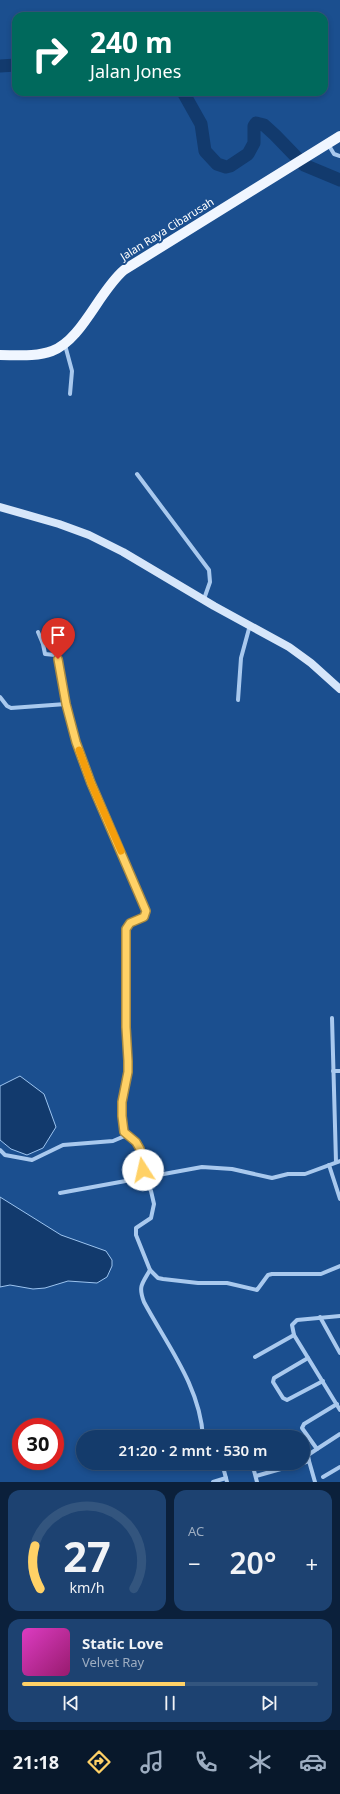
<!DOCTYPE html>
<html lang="id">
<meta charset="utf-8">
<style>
body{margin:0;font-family:"Noto Sans",sans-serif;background:#1d4271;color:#f1f3f6;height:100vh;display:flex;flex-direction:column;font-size:15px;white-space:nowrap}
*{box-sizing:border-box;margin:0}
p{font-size:13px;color:#9dadc1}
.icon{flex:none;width:22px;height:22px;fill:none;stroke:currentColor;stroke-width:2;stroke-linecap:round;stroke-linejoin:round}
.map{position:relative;height:1482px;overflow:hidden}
.drawer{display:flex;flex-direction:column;gap:8px;padding:8px;background:#0b203b;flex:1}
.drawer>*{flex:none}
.banner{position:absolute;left:12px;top:12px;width:316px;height:84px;border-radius:12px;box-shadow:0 2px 6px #0003,0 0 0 1px #33557e;background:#00695c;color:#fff;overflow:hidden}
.speed{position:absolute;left:12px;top:1418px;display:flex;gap:8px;font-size:20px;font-weight:700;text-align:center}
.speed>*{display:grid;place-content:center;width:52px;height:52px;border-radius:50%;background:#143b6b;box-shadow:0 2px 6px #0003,0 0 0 1px #33557e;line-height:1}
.speed .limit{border:6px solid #d22;background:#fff;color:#111}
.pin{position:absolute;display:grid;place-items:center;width:34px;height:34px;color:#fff;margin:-41px -17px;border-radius:50% 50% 50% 0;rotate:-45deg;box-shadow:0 0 4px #0007}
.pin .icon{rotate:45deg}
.me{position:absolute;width:44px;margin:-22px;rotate:350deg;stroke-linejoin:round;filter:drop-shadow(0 0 3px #0008)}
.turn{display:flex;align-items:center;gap:14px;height:84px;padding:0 12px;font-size:18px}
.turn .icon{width:52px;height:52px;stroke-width:2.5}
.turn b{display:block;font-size:28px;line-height:34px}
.big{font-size:30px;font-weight:600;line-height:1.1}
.drawer .tile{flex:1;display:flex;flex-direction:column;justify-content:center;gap:6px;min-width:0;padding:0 14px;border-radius:12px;background:#1d4271}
.drawer .dial{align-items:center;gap:0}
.dial svg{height:104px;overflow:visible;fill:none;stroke:#33557e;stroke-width:7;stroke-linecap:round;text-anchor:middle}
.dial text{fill:#f1f3f6;stroke:none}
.song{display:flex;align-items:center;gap:12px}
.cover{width:48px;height:48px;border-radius:6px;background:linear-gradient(135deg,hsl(310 70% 55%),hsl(320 70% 35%))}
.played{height:4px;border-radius:2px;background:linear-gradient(90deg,#ffd166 55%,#33557e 55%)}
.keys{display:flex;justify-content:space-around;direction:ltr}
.heat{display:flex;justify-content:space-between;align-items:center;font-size:22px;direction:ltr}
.drawer .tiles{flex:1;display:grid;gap:8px;grid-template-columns:1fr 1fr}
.tile:last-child{grid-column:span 2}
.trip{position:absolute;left:76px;top:1430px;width:234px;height:40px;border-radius:20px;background:#143b6b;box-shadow:0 2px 6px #0003,0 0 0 1px #33557e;font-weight:600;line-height:40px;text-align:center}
.tabs{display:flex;height:64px;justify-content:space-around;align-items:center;background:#08182b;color:#9dadc1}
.tabs .icon{width:28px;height:28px}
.tabs .on{color:#ffd166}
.tabs b{font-size:18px;color:#f1f3f6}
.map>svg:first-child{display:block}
.water{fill:#123a6d;stroke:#9cc4f0}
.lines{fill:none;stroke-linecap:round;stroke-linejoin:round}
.river{stroke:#123a6d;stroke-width:13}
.street{stroke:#a9c9ee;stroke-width:4}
.secondary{stroke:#d6e6fa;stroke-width:8}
.primary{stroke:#f0f6ff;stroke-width:10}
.route-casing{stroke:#a68842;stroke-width:10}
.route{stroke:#ffd166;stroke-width:7}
.slow{stroke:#f59e0b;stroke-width:7}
.labels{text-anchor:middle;stroke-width:4;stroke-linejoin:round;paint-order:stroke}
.street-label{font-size:11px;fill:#fff;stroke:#1b4f8f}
</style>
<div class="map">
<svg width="340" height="1482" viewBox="0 0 340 1482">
<rect width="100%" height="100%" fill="#1b4f8f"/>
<g class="water">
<path d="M20 1076 44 1094 56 1127 43 1148 27 1155 11 1149 0 1140V1086Z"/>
<path d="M0 1197 61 1235 106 1251 112 1260V1266L107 1277 97 1283 68 1281 45 1288 33 1289 10 1285 0 1287Z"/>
</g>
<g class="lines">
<g class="river">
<path d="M0 66 16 65"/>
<path d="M183 92 201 124 205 151 217 164 226 167 230 166 248 154 254 143V126L256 123 264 125 275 135 304 165 340 180"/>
</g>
<g class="street">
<path d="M328 144 334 154 340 156"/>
<path d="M65 345 72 371 70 394"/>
<path d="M137 474 209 570 210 582 204 599"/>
<path d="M38 632 43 644 45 654 55 655 58 659 66 704 76 742 91 783 146 911 144 917 130 923 126 929V1027L128 1061V1072L122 1102V1116L124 1132 136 1142 140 1149 144 1177 151 1191 154 1204 151 1218 136 1228V1235L150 1270C142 1284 138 1286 144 1302 167 1345 200 1386 203 1437"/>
<path d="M0 697 7 706 11 708 66 704"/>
<path d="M238 700 241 658 250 625"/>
<path d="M332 1018 336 1162"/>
<path d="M333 1071H340"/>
<path d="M0 1150 5 1155 32 1160 63 1145 113 1141 127 1135"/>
<path d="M329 1165 340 1199"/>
<path d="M60 1193 202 1167 232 1169 272 1178 288 1174H305L340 1161"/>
<path d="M150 1270 158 1278 163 1279 198 1283H227L257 1290 268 1275 272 1274H321L340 1266"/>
<path d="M340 1316 297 1320 292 1325 294 1335 340 1410"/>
<path d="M320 1317 340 1353"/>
<path d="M255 1357 294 1335"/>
<path d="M308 1358 274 1378 273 1382 283 1398 287 1400 323 1381"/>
<path d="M337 1404 304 1424 302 1428 317 1449 340 1434"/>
<path d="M309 1461 315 1482"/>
<path d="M222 1463 227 1482"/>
<path d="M252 1463 257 1482"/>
<path d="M303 1463 309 1461 308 1455 317 1449"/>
<path d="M256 1476 302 1463"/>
<path d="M323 1477 340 1467"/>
<path d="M213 1482 226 1478"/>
</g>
<path class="secondary" d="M0 507 59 524 89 535 123 552 214 606 289 647 311 663 340 689"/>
<path class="primary" d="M0 355C16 355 37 357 52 351 82 340 99 291 124 270L340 136"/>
</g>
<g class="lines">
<defs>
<path id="route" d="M58 659 66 704 76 742 91 783 146 911 144 917 130 923 126 929V1027L128 1061V1072L122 1102V1116L124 1132 136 1142 140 1149 143 1170"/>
</defs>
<use href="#route" class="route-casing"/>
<use href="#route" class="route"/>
<path class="slow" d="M79 750 91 783 121 851"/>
</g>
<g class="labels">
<g class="street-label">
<text transform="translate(167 229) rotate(-32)" y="4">Jalan Raya Cibarusah</text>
</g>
</g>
</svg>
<div class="speed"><div class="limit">30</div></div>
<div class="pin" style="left:58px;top:659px;background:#d93025"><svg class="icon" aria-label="arrive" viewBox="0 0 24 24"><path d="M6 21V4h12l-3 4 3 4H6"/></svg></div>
<svg class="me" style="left:143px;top:1170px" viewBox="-20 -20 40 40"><circle r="19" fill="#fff"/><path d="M0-13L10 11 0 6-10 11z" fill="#ffd166"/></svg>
<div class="trip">21:20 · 2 mnt · 530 m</div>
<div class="banner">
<div class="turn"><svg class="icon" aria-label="right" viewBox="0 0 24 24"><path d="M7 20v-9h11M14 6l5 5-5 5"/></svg><div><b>240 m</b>Jalan Jones</div></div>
</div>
</div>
<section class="drawer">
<div class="tiles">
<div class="tile dial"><svg viewBox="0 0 100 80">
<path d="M14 69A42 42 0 1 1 86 69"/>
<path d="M14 69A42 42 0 0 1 10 36" stroke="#ffd166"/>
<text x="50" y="56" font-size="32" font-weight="700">27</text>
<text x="50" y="72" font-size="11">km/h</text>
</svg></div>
<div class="tile"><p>AC</p>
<div class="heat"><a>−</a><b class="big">20°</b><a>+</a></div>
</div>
<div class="tile">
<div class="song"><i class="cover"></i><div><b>Static Love</b><p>Velvet Ray</p></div></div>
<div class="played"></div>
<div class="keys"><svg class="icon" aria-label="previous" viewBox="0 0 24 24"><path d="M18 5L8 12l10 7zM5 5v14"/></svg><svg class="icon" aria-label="pause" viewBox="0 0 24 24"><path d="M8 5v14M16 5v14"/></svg><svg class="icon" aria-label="next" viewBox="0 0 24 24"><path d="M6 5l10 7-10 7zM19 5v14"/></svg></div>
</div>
</div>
</section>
<nav class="tabs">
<b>21:18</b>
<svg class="icon on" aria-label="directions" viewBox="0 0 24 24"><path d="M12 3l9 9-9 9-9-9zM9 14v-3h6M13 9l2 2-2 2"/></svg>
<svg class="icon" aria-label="music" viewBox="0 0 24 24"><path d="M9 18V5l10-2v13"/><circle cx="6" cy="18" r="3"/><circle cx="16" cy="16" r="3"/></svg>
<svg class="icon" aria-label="phone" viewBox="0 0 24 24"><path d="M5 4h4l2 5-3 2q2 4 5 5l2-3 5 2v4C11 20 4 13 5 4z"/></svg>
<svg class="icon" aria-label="climate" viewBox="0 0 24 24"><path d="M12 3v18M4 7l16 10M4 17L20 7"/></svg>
<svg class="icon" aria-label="car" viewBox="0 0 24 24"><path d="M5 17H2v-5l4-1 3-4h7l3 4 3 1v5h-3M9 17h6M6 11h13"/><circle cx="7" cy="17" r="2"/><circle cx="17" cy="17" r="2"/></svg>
</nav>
